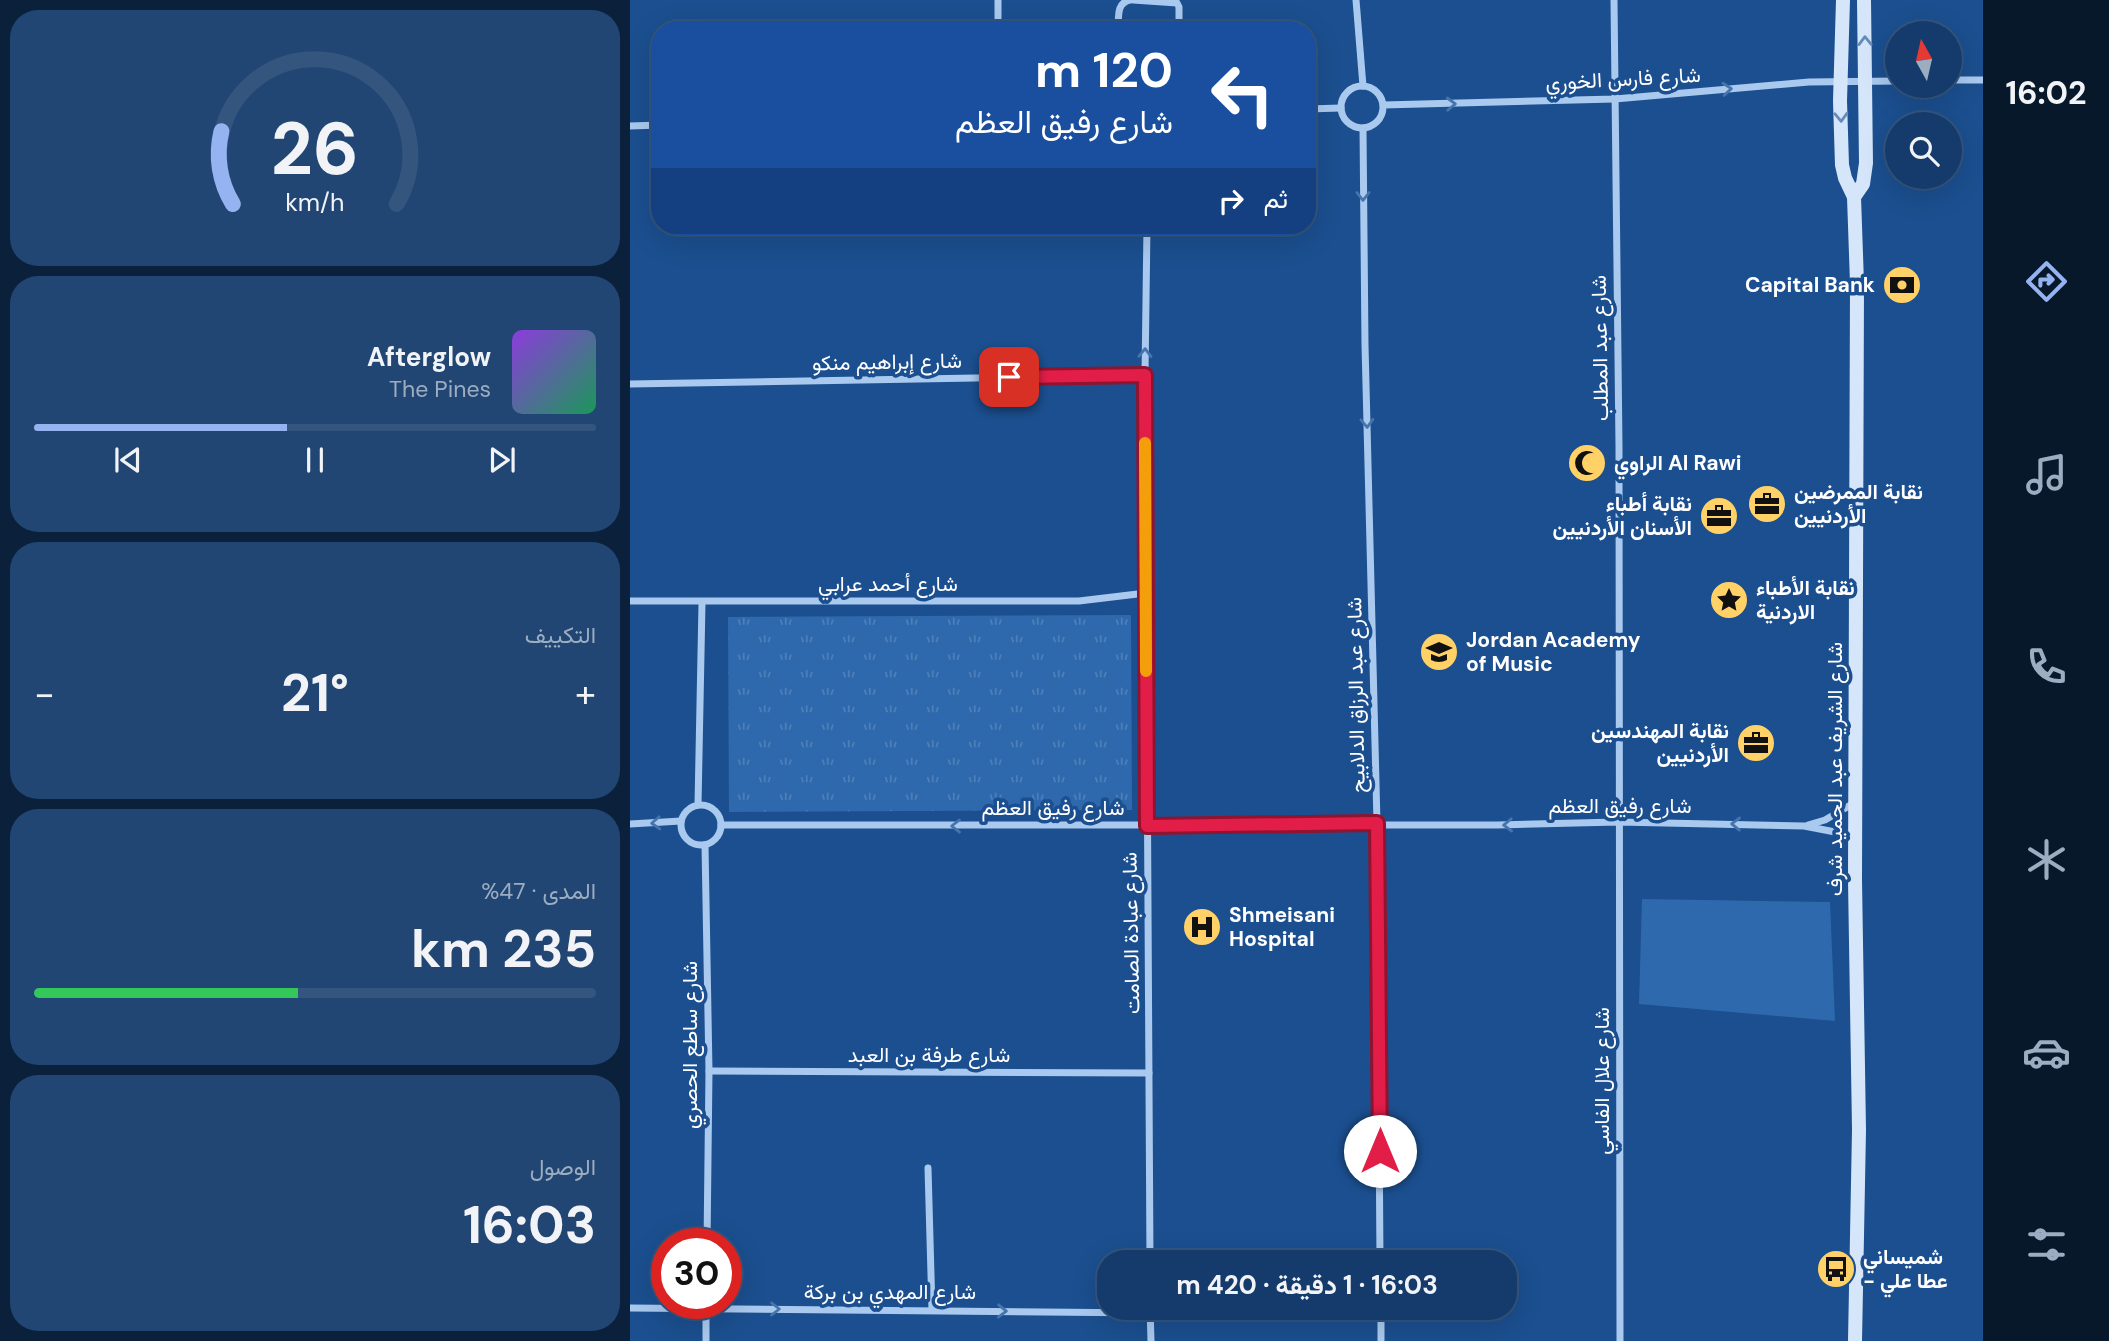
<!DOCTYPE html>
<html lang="ar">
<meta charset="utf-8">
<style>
body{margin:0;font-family:"DM Sans",Vazirmatn,sans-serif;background:#214673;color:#f1f3f6;direction:rtl;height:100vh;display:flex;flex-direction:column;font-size:26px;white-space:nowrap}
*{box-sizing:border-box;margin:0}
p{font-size:23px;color:#9dadc1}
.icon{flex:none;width:38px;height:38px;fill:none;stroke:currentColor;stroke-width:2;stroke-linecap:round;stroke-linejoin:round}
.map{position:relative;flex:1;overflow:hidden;direction:ltr}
.panel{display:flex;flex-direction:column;gap:10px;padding:10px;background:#0b203b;width:630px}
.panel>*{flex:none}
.top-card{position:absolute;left:21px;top:21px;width:665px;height:214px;border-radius:28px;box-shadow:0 7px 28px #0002,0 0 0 2px #33557e;direction:rtl;background:#1a4fa0;color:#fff;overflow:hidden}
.needle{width:46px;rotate:352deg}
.controls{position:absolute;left:1255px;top:21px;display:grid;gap:14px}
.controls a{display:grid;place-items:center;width:77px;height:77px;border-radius:50%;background:#143b6b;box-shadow:0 7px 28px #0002,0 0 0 2px #33557e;font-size:35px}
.speed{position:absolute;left:21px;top:1228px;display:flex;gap:14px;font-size:35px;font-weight:700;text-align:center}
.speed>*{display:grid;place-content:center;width:91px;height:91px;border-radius:50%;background:#143b6b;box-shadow:0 7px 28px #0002,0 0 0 2px #33557e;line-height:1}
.speed .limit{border:10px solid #d22;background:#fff;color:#111}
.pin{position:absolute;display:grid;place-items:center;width:60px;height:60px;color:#fff;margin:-30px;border-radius:14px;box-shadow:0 4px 10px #0006}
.me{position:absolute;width:77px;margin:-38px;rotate:0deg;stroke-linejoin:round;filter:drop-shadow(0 0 5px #0008)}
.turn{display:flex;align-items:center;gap:24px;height:147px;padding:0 28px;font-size:32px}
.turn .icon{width:91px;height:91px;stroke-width:2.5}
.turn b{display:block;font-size:49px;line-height:60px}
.then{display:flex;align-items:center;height:66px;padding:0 28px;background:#0003;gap:14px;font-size:26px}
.big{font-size:52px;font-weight:700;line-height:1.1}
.panel .widget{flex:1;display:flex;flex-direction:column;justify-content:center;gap:10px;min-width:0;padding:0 24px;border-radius:28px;background:#214673}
.panel .dial{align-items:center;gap:0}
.dial svg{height:182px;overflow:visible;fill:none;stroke:#33557e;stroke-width:7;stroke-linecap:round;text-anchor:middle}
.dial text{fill:#f1f3f6;stroke:none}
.song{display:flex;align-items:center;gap:21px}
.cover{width:84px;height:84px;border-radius:10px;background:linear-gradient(135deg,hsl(270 70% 55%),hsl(150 70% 35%))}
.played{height:7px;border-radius:4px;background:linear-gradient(90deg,#95b2f1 45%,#33557e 45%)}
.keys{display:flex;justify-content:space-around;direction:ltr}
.heat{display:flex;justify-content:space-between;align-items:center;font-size:38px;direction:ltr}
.charge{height:10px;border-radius:5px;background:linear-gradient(90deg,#34c759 47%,#33557e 0)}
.trip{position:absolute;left:467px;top:1250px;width:420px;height:70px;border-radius:28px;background:#143b6b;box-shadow:0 7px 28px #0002,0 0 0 2px #33557e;font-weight:700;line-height:70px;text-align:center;direction:rtl}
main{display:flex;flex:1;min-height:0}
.dock{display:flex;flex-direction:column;width:126px;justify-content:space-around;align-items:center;background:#08182b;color:#9dadc1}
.dock .icon{width:49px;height:49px}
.dock .on{color:#95b2f1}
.dock b{font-size:32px;color:#f1f3f6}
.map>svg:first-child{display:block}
.grass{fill:#2e69ad}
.park{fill:url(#park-tufts)}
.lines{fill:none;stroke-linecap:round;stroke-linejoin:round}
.street{stroke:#a9c9ee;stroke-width:7}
.secondary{stroke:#d6e6fa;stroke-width:14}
.oneway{stroke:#668bba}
.oneway2{stroke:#4674ac}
.route-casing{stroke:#92132f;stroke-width:18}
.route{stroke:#e11d48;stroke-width:12}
.slow{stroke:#f59e0b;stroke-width:12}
.labels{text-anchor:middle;stroke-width:7;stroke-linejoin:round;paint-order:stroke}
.street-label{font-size:21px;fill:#fff;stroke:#1b4f8f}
.poi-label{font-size:21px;font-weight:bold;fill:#fff;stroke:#1b4f8f;text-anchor:start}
</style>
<main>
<nav class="dock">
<b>16:02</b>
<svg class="icon on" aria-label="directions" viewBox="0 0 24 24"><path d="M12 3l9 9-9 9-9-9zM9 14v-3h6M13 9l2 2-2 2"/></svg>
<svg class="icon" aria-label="music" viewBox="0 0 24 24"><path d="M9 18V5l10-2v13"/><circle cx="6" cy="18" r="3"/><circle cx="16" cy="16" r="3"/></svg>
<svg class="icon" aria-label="phone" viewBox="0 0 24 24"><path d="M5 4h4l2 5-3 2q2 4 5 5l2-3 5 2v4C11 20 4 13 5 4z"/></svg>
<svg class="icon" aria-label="climate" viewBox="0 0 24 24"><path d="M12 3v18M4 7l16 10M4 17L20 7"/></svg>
<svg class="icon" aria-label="car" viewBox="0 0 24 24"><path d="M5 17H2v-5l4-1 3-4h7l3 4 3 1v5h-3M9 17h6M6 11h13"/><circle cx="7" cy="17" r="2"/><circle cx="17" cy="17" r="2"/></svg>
<svg class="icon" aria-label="filters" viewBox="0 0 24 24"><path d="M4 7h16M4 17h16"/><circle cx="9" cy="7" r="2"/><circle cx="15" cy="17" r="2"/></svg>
</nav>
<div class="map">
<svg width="1353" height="1341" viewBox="0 0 1353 1341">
<defs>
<pattern id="park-tufts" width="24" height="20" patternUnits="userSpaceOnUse" patternTransform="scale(1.75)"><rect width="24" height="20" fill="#2e69ad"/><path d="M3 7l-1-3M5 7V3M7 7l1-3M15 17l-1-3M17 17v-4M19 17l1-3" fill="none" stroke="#4d80b9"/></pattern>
</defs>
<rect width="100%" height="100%" fill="#1b4f8f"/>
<path class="grass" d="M1012 899 1200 902 1205 1021 1009 1004Z"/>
<path class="park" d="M501 615 502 810 99 812 98 617Z"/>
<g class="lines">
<g class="street">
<path d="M368 0V30"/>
<path d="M503 0 547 3 549 7V30"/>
<path d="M726 0 733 86"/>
<path d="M984 0 989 447 990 1341"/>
<path d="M488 30C489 17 486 3 500 0"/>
<path d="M1320 80H1353"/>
<circle cx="732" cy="107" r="21"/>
<path d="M753 105 985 99 1179 82 1267 81"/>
<path d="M677 109 711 108"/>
<path d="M0 126 30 125"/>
<path d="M733 128 735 345 747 823 750 1262"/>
<path d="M517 226 515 375 520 1262"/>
<path d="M0 384 515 375"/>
<path d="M0 601H449L516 593"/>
<circle cx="71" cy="825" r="20"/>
<path d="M68 805 72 603"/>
<path d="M0 824 51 821"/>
<path d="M91 825H867L988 822 1174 826 1226 836"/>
<path d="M1178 825 1195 820 1224 803"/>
<path d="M75 845 79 1071 77 1244"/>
<path d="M79 1071 519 1073"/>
<path d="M298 1168 302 1310"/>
<path d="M520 1307 521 1341"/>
<path d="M751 1307V1341"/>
<path d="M0 1308 520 1313"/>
<path d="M76 1341V1304"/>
</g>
<g class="secondary">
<path d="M1213 0 1210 101 1212 165 1215 178 1224 197 1227 283 1225 880 1229 1130 1225 1341"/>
<path d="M1224 197 1233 184 1236 163 1234 0"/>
</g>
</g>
<defs><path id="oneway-chevron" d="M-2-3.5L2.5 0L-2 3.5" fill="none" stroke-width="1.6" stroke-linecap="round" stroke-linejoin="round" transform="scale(1.75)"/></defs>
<g class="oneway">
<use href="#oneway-chevron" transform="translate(1235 41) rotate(-91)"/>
<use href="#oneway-chevron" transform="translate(1211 117) rotate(88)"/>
</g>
<g class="oneway2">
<use href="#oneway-chevron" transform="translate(1097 89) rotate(-5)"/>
<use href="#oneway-chevron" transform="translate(821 104) rotate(-2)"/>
<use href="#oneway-chevron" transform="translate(733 196) rotate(90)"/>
<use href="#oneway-chevron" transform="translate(515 353) rotate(-89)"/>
<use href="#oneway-chevron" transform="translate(737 423) rotate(88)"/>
<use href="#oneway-chevron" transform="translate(26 823) rotate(177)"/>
<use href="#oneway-chevron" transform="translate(1106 824) rotate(-179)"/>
<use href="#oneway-chevron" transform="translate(878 825) rotate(178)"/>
<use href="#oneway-chevron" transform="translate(326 826) rotate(180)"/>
<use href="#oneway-chevron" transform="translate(145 1309)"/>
<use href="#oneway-chevron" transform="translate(372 1311) rotate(1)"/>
</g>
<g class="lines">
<defs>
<path id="route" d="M379 377 515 375 517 826 747 823 750 1151"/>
</defs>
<use href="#route" class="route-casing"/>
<use href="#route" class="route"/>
<path class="slow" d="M515 443 516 671"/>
</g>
<defs>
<symbol id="bank-disc" viewBox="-11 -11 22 22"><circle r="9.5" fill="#ffd166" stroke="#1b4f8f"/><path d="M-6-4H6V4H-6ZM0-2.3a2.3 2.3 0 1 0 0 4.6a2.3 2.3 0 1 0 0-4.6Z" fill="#111"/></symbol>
<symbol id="mosque-disc" viewBox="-11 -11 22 22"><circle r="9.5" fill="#ffd166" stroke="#1b4f8f"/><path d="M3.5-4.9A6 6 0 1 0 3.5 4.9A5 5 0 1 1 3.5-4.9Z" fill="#111"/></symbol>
<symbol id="office-disc" viewBox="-11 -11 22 22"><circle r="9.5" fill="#ffd166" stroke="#1b4f8f"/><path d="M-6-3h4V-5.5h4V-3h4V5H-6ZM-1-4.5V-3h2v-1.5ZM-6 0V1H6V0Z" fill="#111"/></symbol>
<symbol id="sight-disc" viewBox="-11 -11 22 22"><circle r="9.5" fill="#ffd166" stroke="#1b4f8f"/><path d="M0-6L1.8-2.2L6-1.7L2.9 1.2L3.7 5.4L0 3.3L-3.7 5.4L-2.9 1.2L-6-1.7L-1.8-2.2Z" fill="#111"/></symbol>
<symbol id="university-disc" viewBox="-11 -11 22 22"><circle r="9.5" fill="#ffd166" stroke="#1b4f8f"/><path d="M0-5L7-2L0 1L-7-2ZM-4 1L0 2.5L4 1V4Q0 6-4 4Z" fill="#111"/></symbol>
<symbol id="hospital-disc" viewBox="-11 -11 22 22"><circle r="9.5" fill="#ffd166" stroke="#1b4f8f"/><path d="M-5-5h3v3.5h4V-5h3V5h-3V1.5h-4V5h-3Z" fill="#111"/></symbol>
<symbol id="bus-disc" viewBox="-11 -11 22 22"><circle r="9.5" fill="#ffd166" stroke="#1b4f8f"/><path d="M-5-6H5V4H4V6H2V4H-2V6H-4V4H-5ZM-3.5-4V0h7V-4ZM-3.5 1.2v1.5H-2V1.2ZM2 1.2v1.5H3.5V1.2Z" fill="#111"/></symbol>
</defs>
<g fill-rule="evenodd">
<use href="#bank-disc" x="1250" y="263" width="44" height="44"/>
<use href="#mosque-disc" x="935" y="441" width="44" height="44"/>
<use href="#office-disc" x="1115" y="482" width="44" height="44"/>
<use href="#office-disc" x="1067" y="494" width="44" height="44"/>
<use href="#sight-disc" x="1077" y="578" width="44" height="44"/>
<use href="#university-disc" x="787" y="630" width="44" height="44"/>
<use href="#office-disc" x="1104" y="721" width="44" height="44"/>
<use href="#hospital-disc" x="550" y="905" width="44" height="44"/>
<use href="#bus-disc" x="1184" y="1247" width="44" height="44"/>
</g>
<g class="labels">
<g class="street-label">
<text transform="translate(993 79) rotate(-3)" y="7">شارع فارس الخوري</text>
<text transform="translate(970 348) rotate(-91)" y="7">شارع عبد المطلب</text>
<text transform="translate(257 362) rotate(-1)" y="7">شارع إبراهيم منكو</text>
<text x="258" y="591">شارع أحمد عرابي</text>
<text transform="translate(726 695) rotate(-91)" y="7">شارع عبد الرزاق الدلابيح</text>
<text transform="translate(1205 769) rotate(-90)" y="7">شارع الشريف عبد الحميد شرف</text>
<text x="990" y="813">شارع رفيق العظم</text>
<text x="423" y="815">شارع رفيق العظم</text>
<text transform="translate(501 933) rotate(-91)" y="7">شارع عبادة الصامت</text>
<text transform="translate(60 1045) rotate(-90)" y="7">شارع ساطع الحصري</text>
<text x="299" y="1062">شارع طرفة بن العبد</text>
<text transform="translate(972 1081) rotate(-90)" y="7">شارع علال الفاسي</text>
<text x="260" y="1299">شارع المهدي بن بركة</text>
</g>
<g class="poi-label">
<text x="1245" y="292" text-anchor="end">Capital Bank</text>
<text x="984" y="470">الراوي Al Rawi</text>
<text x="1164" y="499">نقابة الممرضين<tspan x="1164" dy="24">الأردنيين</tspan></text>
<text x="1062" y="511" text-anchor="end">نقابة أطباء<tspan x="1062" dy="24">الأسنان الأردنيين</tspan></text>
<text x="1126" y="595">نقابة الأطباء<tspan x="1126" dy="24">الاردنية</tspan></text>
<text x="836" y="647">Jordan Academy<tspan x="836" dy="24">of Music</tspan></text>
<text x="1099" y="738" text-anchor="end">نقابة المهندسين<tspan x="1099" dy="24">الأردنيين</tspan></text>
<text x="599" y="922">Shmeisani<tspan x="599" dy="24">Hospital</tspan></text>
<text x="1233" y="1264">شميساني<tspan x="1233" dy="24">- عطا علي</tspan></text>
</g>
</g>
</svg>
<div class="controls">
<a><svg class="needle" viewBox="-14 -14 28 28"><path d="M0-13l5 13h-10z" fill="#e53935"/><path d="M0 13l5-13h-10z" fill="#9dadc1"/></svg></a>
<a><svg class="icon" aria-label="search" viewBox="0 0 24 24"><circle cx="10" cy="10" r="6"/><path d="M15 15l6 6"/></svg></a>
</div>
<div class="speed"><div class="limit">30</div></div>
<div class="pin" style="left:379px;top:377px;background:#d93025"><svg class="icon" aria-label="arrive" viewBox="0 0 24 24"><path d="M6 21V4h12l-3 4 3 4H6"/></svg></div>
<svg class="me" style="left:750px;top:1151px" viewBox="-20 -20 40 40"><circle r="19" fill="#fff"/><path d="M0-13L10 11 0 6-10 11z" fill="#e11d48"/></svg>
<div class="trip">16:03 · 1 دقيقة · 420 m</div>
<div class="top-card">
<div class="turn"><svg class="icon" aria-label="left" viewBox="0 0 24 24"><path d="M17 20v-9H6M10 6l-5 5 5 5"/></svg><div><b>120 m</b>شارع رفيق العظم</div></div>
<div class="then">ثم<svg class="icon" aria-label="right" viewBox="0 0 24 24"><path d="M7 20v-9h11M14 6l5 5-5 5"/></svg></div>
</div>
</div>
<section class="panel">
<div class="widget dial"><svg viewBox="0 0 100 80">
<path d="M14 69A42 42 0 1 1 86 69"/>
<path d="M14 69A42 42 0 0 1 9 37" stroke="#95b2f1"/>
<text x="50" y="56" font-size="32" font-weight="700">26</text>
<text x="50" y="72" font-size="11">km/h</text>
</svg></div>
<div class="widget">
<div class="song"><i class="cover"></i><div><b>Afterglow</b><p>The Pines</p></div></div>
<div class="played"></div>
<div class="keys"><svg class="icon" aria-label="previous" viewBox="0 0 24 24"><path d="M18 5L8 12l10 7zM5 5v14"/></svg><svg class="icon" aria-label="pause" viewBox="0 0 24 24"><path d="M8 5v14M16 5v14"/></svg><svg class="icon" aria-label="next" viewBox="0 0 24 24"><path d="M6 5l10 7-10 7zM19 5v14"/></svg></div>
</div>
<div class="widget"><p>التكييف</p>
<div class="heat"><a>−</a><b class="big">21°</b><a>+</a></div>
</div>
<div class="widget"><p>المدى · 47%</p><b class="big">235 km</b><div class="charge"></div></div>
<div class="widget"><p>الوصول</p><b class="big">16:03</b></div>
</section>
</main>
